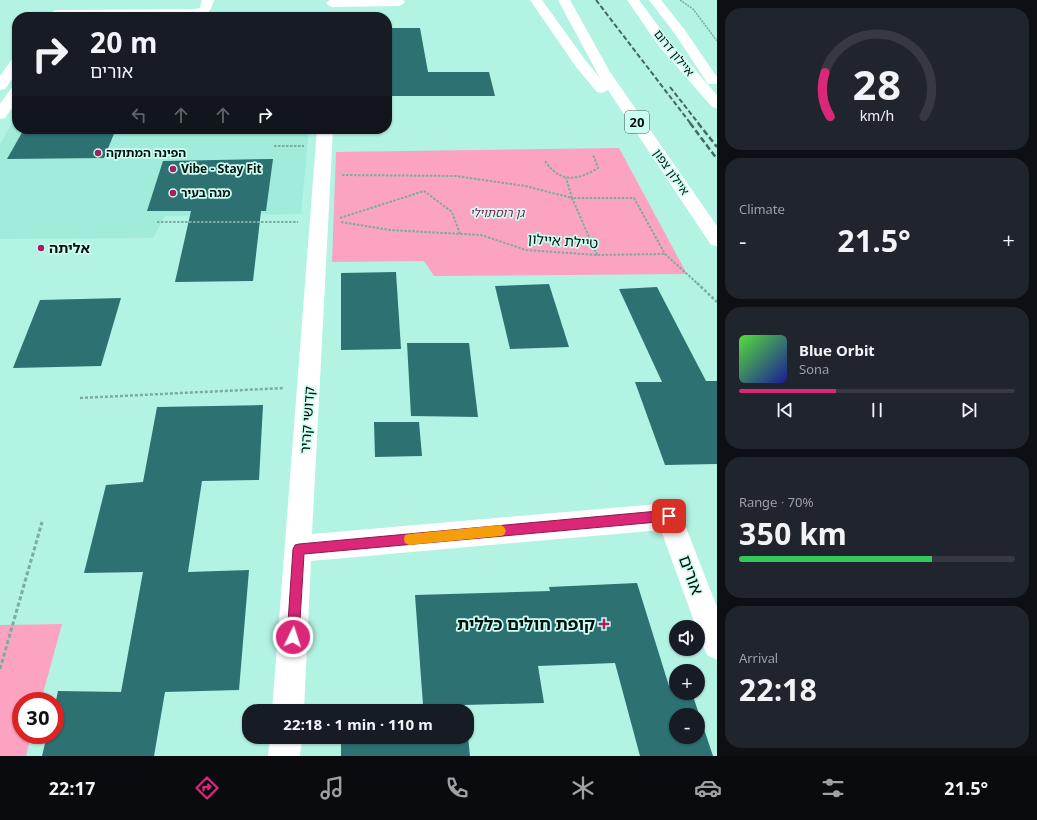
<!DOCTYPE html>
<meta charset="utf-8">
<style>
body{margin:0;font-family:Georgia,"Noto Sans Hebrew",serif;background:#20242c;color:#f1f3f6;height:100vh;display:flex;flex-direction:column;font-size:15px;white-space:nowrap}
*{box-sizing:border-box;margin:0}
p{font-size:13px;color:#9ea1a6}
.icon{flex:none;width:22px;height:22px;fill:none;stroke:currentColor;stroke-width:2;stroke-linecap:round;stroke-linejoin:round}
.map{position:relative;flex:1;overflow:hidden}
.side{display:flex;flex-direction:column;gap:8px;padding:8px;background:#0d0f14;width:320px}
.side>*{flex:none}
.banner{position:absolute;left:12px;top:12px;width:380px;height:122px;border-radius:16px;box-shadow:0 1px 3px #0004;background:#171b24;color:#f1f3f6;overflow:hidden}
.fabs{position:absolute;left:669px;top:620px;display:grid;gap:8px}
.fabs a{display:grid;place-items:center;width:36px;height:36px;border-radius:50%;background:#171b24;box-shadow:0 1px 3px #0004;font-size:20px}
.speed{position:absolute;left:12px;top:692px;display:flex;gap:8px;font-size:20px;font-weight:700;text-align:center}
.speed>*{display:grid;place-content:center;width:52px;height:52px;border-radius:50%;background:#171b24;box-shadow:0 1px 3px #0004;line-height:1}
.speed .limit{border:6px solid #d22;background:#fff;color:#111}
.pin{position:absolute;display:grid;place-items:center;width:34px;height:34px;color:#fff;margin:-17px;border-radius:8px;box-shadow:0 2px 6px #0006}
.me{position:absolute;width:44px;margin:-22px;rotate:4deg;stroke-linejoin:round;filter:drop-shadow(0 0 3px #0008)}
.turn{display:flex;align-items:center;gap:14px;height:84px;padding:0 12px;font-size:18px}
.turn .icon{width:52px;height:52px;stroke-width:2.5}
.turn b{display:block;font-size:28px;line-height:34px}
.lanes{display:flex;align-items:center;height:38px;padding:0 12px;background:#0003;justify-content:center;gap:20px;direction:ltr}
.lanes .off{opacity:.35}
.big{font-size:30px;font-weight:700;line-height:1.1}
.side .tile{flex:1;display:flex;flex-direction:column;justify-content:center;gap:6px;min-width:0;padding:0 14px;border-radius:16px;background:#20242c}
.side .dial{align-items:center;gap:0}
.dial svg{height:104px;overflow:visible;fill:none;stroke:#363941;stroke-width:7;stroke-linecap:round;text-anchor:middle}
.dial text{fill:#f1f3f6;stroke:none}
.song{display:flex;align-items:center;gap:12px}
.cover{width:48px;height:48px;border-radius:6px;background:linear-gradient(135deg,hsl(110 70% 55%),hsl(240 70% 35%))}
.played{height:4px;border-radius:2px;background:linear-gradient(90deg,#db2777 35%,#363941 35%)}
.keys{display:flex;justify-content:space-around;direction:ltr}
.heat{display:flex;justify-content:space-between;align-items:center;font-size:22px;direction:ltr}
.charge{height:6px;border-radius:3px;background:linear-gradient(90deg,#34c759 70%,#363941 0)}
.trip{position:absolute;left:242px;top:704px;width:232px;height:40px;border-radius:16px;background:#171b24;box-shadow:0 1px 3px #0004;font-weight:700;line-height:40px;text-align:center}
.menu{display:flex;height:64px;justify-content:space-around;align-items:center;background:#090b0e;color:#9ea1a6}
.menu .icon{width:28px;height:28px}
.menu .active{color:#db2777}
.menu b{font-size:18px;color:#f1f3f6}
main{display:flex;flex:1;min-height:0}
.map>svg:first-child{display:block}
.built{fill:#a0ebd9}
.green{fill:#fca3c1}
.building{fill:#2d7173;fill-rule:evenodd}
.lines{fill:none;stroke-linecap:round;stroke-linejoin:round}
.path-far3{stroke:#7baca1;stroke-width:1.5;stroke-dasharray:2 1;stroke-linecap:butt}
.path-far2{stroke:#7baca1;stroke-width:2;stroke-dasharray:2.5 1.5;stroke-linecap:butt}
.path-far1{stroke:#7baca1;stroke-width:2.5;stroke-dasharray:3 2;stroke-linecap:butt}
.path{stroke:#7baca1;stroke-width:3;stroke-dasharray:4 2.5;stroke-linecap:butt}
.minor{fill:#fff;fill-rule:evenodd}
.highway{fill:#fff;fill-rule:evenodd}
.rail-far1{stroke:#456860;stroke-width:2;stroke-dasharray:5 2.5;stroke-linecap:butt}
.rail{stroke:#456860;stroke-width:2.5;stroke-dasharray:6 3;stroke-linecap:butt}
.route{fill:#db2777;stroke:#8e194d}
.slow{fill:#f59e0b}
.poi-dot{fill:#a91e60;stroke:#cbfdf1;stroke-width:1.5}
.labels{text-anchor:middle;stroke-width:3.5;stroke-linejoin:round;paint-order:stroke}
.far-street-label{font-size:12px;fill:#00110d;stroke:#cbfdf1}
.far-poi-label{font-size:12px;font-weight:bold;fill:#00110d;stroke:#cbfdf1;text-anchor:start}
.far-park-label{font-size:12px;font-style:italic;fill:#88174c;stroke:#cbfdf1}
.shield{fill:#cbfdf1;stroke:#3d5851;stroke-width:1}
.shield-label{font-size:13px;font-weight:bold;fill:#00110d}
.street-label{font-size:14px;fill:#00110d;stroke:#cbfdf1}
.poi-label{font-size:14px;font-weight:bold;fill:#00110d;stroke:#cbfdf1;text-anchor:start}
.near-street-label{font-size:17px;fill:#00110d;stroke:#cbfdf1}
.near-poi-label{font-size:17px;font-weight:bold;fill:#00110d;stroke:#cbfdf1;text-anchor:end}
</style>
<main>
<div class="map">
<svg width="717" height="756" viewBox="0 0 717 756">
<rect width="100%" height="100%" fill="#b3f3e4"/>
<path class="built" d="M17 115V129H309L301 214 165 216 153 238 0 239V144Z"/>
<g class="green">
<path d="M619 148 687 274 434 276 424 261 332 262 336 152Z"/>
<path d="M62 624 41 701H21V735H31L26 756H0V625Z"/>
</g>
<g class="building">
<path d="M387 28H420L428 72H489L495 96H387Z"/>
<path d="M24 129H116L104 158 7 159Z"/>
<path d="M273 159 266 211H261L253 281 175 282 191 211H147L163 161Z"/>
<path d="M396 272 401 349 341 350V273Z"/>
<path d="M549 284 569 347 510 349 495 286Z"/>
<path d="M657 287 706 381H717V464L665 465 635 382H662L619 289Z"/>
<path d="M121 298 101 366 13 368 40 300Z"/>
<path d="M407 343H469L478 417 411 416Z"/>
<path d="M263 405 259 480 202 481 188 572 249 570 239 690 165 692 154 756H42L47 735H55V705L58 691 121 692 143 572 84 573 106 485 143 482 157 407Z"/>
<path d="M374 422H419L422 456 375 457Z"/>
<path d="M637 583 669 686H676V693H692L713 756H640L615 663 538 666 544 703 464 705 465 711H341V707L423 705 415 595 550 591 549 587ZM676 715H698V737H676Z"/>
<path d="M467 727 470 756H341V737H467Z"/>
</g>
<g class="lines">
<path class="path-far3" d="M680 0 693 9 717 41"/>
<g class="path-far2">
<path d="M274 146H304"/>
<path d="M545 161C560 183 577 181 598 168L593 154"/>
<path d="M342 175 456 176 525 186 572 198 566 178"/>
<path d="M340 218 424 191 452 212 460 234"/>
<path d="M157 222H298"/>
<path d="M341 222 390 230 481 235 526 250 597 255 665 254"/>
<path d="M597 255 572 198H634L665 254 698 284"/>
</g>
<g class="path-far1">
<path d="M697 283 717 302"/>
<path d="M80 398 284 388"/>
</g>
<path class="path" d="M0 669 42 522"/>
<g class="minor">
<path d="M202 0H214C210 13 209 13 196 17H55L51 14 53 11 57 10 195 9 200 8Z"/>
<path d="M330 0H403L405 2 403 4 399 6 332 7 328 5 326 3Z"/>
<path d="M17 58V72L5 89 0 90V76L12 59Z"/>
<path d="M17 86V101L5 118 0 119V104L12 87Z"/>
<path d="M317 129H333L312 534 669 503 678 507 717 607V660L707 655 698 633V627H696L661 530 311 561 304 711H272Z"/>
<path d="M270 737H302L300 756H268Z"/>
</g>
<g class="highway">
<path d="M530 0H542L586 61 600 78 558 0H570L610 72 717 226V246L711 245 608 90 602 93 597 92 576 67Z"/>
<path d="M627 0H639L668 39 717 95V108L712 107 658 45Z"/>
<path d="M649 0H661L684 29 717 77V84H708L675 34Z"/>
</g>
<g class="rail-far1">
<path d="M596 0 691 124"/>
<path d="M670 87 699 124"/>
</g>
<g class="rail">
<path d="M690 123 717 159"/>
<path d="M698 123 717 147"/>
</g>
</g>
<path class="route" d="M669 510 672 512 674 516 672 519 669 521 304 554 299 637 297 642 293 643 288 642 287 637 293 549 295 545 299 544Z"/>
<path class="slow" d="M501 525 504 527 506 531 504 535 501 536 409 545 405 543 404 539 405 535 409 534Z"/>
<g class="poi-dot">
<circle cx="98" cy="153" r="4"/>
<circle cx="173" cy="169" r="4"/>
<circle cx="173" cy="193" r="4"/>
<circle cx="41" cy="248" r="4"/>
<path d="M602 618h4v4h4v4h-4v4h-4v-4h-4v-4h4z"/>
</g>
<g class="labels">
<g class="far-street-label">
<text transform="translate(674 53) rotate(51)" y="4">איילון דרום</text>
<text transform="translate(671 172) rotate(55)" y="4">איילון צפון</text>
</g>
<g class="far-poi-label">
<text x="106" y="157">הפינה המתוקה</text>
<text x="181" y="173">Vibe - Stay Fit</text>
<text x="181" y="197">מגה בעיר</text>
</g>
<g class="far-park-label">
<text x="497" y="217">גן רוסתוילי</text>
</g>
<rect class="shield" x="625" y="111" width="24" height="22" rx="3"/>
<g class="shield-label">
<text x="637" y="127">20</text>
</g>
<g class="street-label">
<text transform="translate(563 241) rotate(4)" y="5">טיילת איילון</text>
<text transform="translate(307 420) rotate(-86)" y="5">קדושי קהיר</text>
</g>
<g class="poi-label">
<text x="49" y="253">אליתה</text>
</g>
<g class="near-street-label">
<text transform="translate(691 575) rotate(70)" y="6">אורים</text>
</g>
<g class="near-poi-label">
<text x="595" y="630">קופת חולים כללית</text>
</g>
</g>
</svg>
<div class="fabs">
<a><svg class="icon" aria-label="sound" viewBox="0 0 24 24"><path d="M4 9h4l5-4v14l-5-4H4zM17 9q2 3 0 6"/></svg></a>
<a>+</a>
<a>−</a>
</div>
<div class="speed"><div class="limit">30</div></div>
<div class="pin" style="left:669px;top:516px;background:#d93025"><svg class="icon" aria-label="arrive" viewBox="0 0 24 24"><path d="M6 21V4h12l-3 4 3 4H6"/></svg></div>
<svg class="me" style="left:293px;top:637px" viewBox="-20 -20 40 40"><circle r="17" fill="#db2777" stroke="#fff" stroke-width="3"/><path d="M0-11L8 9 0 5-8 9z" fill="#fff"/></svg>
<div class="trip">22:18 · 1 min · 110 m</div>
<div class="banner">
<div class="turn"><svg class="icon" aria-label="right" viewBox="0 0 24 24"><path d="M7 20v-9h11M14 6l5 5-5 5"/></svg><div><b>20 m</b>אורים</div></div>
<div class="lanes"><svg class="icon off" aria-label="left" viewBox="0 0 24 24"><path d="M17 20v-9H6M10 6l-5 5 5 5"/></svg><svg class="icon off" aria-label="ahead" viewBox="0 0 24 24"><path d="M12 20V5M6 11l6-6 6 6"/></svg><svg class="icon off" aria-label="ahead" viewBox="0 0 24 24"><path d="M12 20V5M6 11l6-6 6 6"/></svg><svg class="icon" aria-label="right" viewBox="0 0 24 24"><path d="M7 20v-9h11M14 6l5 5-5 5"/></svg></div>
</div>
</div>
<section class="side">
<div class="tile dial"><svg viewBox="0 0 100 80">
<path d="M14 69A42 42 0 1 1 86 69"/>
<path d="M14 69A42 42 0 0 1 10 35" stroke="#db2777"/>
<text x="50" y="56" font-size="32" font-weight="700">28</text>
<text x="50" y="72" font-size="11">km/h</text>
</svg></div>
<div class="tile"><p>Climate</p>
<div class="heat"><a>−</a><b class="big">21.5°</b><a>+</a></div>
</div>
<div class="tile">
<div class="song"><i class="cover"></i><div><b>Blue Orbit</b><p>Sona</p></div></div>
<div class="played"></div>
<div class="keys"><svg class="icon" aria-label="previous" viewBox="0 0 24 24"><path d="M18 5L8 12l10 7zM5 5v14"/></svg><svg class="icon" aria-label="pause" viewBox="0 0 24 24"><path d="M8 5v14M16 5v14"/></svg><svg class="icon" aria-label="next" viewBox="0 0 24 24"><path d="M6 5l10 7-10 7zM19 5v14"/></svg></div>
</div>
<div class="tile"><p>Range · 70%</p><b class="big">350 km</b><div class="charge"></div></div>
<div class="tile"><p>Arrival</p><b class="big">22:18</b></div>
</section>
</main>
<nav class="menu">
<b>22:17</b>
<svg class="icon active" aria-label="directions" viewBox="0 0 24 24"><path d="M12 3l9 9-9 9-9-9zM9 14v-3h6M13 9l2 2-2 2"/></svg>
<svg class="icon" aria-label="music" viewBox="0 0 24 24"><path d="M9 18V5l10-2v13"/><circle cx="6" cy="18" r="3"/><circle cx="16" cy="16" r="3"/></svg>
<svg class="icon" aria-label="phone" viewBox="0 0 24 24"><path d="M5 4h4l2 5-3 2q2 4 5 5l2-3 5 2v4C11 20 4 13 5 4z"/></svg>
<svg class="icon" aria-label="climate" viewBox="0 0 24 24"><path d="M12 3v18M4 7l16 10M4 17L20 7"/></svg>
<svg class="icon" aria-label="car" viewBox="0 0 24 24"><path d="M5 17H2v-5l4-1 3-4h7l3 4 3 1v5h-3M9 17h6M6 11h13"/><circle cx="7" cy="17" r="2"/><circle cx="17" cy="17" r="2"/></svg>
<svg class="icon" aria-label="filters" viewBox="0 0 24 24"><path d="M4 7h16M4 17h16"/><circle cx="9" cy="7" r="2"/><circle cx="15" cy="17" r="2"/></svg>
<b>21.5°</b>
</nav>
